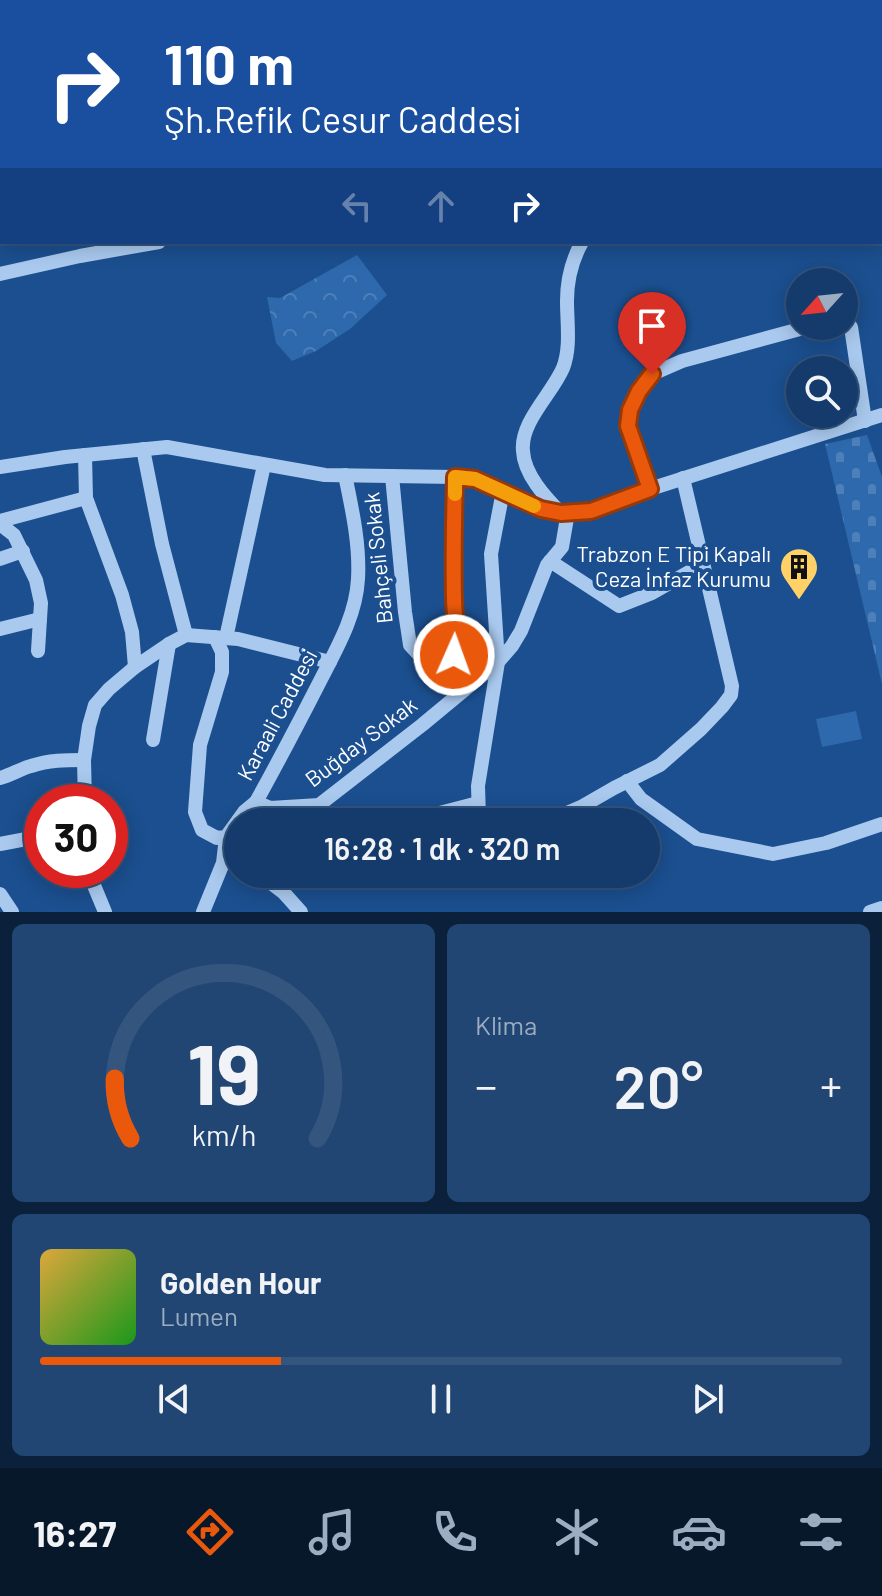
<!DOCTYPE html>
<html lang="tr">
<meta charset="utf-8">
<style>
body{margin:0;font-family:Barlow,sans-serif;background:#214673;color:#f1f3f6;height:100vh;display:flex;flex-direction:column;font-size:30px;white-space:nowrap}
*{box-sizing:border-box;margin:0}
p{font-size:26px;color:#9dadc1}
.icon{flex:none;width:44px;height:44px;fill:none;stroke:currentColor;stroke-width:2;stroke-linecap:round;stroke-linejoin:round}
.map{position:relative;height:912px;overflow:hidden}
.drawer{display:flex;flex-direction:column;gap:12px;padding:12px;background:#0b203b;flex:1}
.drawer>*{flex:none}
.guide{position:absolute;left:0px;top:0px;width:882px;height:244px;box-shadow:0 4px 20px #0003,0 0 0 2px #33557e;background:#1a4fa0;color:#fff;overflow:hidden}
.needle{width:52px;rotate:243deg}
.buttons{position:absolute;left:786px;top:268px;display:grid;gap:16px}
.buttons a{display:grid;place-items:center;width:72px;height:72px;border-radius:50%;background:#143b6b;box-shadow:0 4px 20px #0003,0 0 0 2px #33557e;font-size:40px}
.speed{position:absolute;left:24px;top:784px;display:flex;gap:16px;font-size:40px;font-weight:700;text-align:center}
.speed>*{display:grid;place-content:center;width:104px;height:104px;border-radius:50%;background:#143b6b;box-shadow:0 4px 20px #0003,0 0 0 2px #33557e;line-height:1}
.speed .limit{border:12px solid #d22;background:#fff;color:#111}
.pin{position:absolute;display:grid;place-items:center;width:68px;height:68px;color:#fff;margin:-82px -34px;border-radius:50% 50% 50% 0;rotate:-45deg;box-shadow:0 0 8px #0007}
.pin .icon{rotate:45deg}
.me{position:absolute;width:88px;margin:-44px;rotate:2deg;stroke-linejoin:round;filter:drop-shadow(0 0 6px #0008)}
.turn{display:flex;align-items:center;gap:28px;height:168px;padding:0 32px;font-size:36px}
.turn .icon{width:104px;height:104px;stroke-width:2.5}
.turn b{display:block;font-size:56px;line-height:68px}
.lanes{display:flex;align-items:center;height:76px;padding:0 32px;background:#0003;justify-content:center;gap:40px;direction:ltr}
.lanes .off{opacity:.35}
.big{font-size:60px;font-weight:600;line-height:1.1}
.drawer .widget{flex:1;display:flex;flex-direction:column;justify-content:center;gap:12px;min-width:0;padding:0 28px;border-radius:12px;background:#214673}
.drawer .dial{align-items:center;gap:0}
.dial svg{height:208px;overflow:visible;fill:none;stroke:#33557e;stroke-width:7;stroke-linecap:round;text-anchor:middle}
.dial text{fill:#f1f3f6;stroke:none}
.song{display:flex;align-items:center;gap:24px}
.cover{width:96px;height:96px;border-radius:12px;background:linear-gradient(135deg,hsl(40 70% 55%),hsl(120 70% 35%))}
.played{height:8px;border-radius:4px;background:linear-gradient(90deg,#ea580c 30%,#33557e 30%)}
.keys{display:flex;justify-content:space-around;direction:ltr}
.heat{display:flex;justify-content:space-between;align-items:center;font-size:44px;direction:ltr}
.drawer .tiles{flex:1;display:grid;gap:12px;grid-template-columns:1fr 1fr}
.widget:last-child{grid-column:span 2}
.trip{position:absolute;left:224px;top:808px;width:436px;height:80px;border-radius:40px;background:#143b6b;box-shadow:0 4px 20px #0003,0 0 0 2px #33557e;font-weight:600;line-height:80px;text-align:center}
.tabs{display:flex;height:128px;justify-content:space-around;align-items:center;background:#08182b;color:#9dadc1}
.tabs .icon{width:56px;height:56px}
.tabs .on{color:#ea580c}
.tabs b{font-size:36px;color:#f1f3f6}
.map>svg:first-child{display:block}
.forest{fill:url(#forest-crowns)}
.cemetery{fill:url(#cemetery-stones)}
.green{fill:#2e69ad}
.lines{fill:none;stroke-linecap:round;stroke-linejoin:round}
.stream{stroke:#9cc4f0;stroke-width:3}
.major-tunnel{stroke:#3d69a0;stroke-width:18;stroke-dasharray:18 9;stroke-linecap:butt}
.minor{stroke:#a9c9ee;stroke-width:14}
.major{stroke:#f0f6ff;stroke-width:18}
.route-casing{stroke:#983908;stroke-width:20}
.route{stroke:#ea580c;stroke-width:14}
.slow{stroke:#f59e0b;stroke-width:14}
.labels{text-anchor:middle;stroke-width:8;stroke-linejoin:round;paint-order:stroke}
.poi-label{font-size:22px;fill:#fff;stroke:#1b4f8f;text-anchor:end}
.street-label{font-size:22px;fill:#fff;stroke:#1b4f8f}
</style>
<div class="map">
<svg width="882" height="912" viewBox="0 0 882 912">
<defs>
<pattern id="forest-crowns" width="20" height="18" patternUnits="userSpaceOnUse" patternTransform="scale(2)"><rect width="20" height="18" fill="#2e69ad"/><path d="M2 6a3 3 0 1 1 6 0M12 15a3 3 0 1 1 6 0" fill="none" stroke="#4d80b9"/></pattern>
<pattern id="cemetery-stones" width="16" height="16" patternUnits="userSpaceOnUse" patternTransform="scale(2)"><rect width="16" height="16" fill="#2e69ad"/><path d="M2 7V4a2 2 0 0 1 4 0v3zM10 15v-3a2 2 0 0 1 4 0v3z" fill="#4d80b9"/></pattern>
</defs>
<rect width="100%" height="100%" fill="#1b4f8f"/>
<path class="forest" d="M357 255 387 295 350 329 316 351 292 361 276 343 267 297 280 298Z"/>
<path class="cemetery" d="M867 435 882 477V684L825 444Z"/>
<path class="green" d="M856 711 862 739 822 747 816 719Z"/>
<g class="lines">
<path class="stream" d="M197 2 198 0"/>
<path class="major-tunnel" d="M880 14 882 15"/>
<g class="minor">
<path d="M226 0 227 2"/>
<path d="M247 0 248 2"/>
<path d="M483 0 486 2"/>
<path d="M700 0V2"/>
<path d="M367 2 368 0"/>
<path d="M387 2 389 0"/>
<path d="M463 2 465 0"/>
<path d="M512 2 515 0"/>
<path d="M530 2 534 0"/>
<path d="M880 68 882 70"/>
<path d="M0 274 80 256 159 242"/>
<path d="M844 322 851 327 865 421"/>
<path d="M143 449 162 544 186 635"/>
<path d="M85 455 86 498 122 595 132 632 135 667"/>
<path d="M0 467 65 457 167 447 325 475 455 477 475 479 541 509 561 513 591 511 650 489 882 415"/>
<path d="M392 476 405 612 410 645 422 658 442 660 454 655C460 635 454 619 454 598 453 558 454 517 455 477"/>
<path d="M650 489 628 426 630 410 639 391 652 374 682 361 811 326"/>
<path d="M561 513C545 497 524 474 523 451 520 422 552 394 563 368 571 348 567 323 567 301 567 280 572 260 582 242"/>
<path d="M0 521 86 498"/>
<path d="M0 524 14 535 36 580 41 603 38 651"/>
<path d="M0 559 23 551"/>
<path d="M550 561 619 606 652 593 703 564"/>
<path d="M0 629 40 619"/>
<path d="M215 637 222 652V672L200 745 195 812 202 830 217 838 226 837 244 812 256 802C277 764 297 726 317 687 334 653 356 618 358 579 360 544 352 509 345 475"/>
<path d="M226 638 264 465"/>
<path d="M153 740 169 644"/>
<path d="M0 778C11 775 20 769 31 766 49 760 66 760 84 760"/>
<path d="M627 781 641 799 697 839 773 854 826 843 882 824"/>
<path d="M85 802 84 760 89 726 95 705 109 689 135 667 169 644 186 635 238 639 330 662"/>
<path d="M256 802 270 808 319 805 422 725 498 662 512 646 521 631 547 565 562 547 568 512"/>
<path d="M319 805 327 822"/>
<path d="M405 822 478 803"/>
<path d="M480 822 479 818 478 786 498 662 491 554 503 491"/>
<path d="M546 822 581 807 614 788 660 765 701 729 722 707 731 695 732 686 683 478"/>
<path d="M0 844 42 836"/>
<path d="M91 870 93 883 105 912"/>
<path d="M259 874 284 893 301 912"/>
<path d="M0 894 12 912"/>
<path d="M203 912 223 863 226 837"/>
<path d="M870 912 882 908"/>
</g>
<g class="major">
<path d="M863 0 865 2"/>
<path d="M63 2 70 0"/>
<path d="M122 2 128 0"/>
<path d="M0 21 2 20"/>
<path d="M0 39H2"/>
</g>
</g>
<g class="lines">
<defs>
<path id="route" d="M454 655C460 635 454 619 454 598 453 558 454 517 455 477L475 479 541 509 561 513 591 511 650 489 628 426 630 410 639 391 652 374"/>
</defs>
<use href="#route" class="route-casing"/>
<use href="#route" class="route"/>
<path class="slow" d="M455 494V477L475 479 534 506"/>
</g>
<defs>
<symbol id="building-pin" viewBox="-11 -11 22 30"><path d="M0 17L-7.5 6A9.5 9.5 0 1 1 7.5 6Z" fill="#ffd166" stroke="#1b4f8f"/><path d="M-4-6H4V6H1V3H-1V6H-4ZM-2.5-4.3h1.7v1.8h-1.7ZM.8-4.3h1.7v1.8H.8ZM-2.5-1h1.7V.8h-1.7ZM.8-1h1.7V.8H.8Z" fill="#111"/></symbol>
</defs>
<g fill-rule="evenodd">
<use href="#building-pin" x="777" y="545" width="44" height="60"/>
</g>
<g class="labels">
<g class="poi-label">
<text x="771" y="562">Trabzon E Tipi Kapalı<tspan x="771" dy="25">Ceza İnfaz Kurumu</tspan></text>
</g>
<g class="street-label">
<text transform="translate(378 558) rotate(-96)" y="8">Bahçeli Sokak</text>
<text transform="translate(277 715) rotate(-62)" y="8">Karaali Caddesi</text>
<text transform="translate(361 742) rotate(-37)" y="8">Buğday Sokak</text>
</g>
</g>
</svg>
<div class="buttons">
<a><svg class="needle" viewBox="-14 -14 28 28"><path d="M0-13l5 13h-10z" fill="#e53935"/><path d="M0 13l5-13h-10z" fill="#9dadc1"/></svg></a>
<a><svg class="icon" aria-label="search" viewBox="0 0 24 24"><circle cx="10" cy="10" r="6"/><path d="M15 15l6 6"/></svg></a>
</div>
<div class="speed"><div class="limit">30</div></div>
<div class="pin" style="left:652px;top:374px;background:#d93025"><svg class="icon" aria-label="arrive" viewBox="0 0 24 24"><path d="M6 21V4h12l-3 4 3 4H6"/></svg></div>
<svg class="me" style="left:454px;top:655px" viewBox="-20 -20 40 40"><circle r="17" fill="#ea580c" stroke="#fff" stroke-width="3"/><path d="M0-11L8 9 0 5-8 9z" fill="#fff"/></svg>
<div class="trip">16:28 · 1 dk · 320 m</div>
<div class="guide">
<div class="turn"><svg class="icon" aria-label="right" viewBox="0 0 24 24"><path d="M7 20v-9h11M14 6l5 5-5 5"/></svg><div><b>110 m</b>Şh.Refik Cesur Caddesi</div></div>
<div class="lanes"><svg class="icon off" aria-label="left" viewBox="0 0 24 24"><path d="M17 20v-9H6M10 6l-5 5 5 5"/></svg><svg class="icon off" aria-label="ahead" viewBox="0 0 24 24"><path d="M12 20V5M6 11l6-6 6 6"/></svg><svg class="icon" aria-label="right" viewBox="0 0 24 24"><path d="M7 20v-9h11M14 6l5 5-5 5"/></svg></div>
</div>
</div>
<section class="drawer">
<div class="tiles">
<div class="widget dial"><svg viewBox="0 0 100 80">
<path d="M14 69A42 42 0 1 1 86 69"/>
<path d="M14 69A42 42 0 0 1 8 46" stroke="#ea580c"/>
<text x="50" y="56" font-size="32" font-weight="700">19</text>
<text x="50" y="72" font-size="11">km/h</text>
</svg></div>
<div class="widget"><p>Klima</p>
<div class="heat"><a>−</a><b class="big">20°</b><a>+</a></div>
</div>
<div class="widget">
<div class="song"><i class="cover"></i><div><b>Golden Hour</b><p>Lumen</p></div></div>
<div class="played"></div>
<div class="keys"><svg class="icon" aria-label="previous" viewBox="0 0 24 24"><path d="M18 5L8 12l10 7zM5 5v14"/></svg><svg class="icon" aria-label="pause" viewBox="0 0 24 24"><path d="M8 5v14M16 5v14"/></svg><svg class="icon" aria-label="next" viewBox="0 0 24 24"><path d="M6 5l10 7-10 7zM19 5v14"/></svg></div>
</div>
</div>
</section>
<nav class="tabs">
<b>16:27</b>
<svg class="icon on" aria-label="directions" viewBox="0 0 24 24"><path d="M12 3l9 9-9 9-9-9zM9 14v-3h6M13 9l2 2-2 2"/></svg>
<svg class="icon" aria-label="music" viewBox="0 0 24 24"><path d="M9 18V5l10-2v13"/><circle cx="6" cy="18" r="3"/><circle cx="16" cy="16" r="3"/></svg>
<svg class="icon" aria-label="phone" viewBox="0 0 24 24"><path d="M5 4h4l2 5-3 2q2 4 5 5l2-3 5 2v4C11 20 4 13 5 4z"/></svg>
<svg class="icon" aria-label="climate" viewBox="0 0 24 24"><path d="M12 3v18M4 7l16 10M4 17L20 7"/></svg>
<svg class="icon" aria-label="car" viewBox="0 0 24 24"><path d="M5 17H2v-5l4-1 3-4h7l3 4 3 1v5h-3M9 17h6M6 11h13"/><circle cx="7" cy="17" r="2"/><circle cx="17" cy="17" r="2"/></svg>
<svg class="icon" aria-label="filters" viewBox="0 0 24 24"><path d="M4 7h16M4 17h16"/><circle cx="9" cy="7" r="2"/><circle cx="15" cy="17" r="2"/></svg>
</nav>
